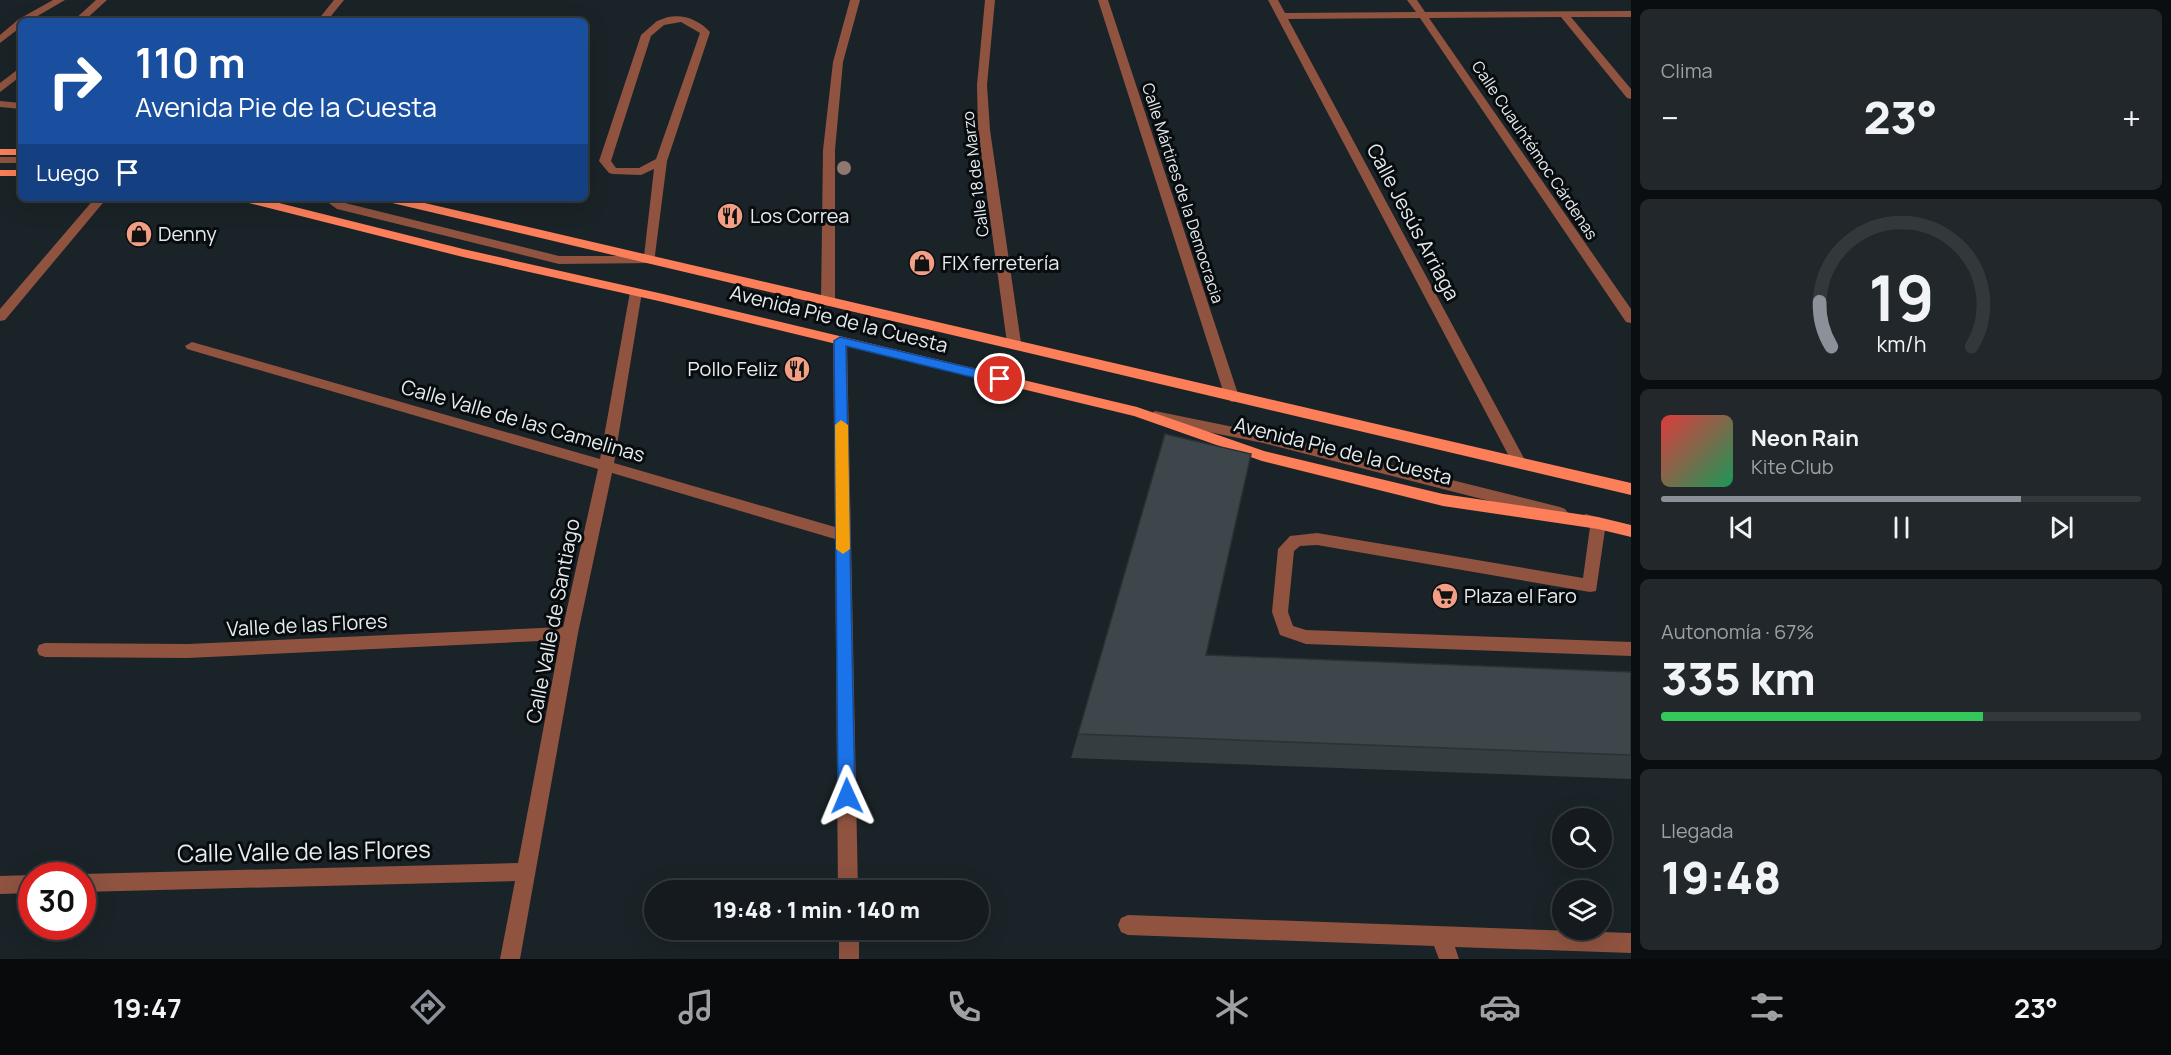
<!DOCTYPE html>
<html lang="es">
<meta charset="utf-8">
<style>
body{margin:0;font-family:Manrope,sans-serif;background:#21272a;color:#f1f3f6;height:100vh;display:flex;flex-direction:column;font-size:22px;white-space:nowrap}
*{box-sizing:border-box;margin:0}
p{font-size:20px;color:#9da1a4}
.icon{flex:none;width:33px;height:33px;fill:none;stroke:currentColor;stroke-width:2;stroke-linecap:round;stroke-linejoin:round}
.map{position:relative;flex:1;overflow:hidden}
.panel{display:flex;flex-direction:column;gap:9px;padding:9px;background:#0b0e10;width:540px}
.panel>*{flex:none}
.hud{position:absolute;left:18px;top:18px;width:570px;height:183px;border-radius:9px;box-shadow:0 6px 24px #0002,0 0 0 2px #33383b;background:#1a4fa0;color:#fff;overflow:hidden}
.buttons{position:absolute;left:1552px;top:808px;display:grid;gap:12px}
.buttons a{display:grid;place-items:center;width:60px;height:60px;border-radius:50%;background:#141a1d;box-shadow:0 6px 24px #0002,0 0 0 2px #33383b;font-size:30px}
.speed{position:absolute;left:18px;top:862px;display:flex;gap:12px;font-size:30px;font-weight:700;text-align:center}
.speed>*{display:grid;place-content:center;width:78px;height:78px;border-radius:50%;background:#141a1d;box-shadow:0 6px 24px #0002,0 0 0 2px #33383b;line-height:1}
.speed .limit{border:9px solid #d22;background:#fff;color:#111}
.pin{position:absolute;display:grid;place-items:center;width:51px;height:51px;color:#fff;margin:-26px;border:3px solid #fff;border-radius:50%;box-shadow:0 2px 6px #0007}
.me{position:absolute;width:66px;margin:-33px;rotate:359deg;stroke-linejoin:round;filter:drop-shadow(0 0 4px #0008)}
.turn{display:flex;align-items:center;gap:21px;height:126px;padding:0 18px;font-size:27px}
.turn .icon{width:78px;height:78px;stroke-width:2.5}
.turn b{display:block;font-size:42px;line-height:51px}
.then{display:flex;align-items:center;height:57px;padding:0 18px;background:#0003;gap:12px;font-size:22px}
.big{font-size:45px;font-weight:800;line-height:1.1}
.panel .card{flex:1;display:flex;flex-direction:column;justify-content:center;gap:9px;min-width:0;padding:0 21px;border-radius:9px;background:#21272a}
.panel .dial{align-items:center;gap:0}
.dial svg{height:156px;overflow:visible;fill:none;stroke:#33383b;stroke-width:7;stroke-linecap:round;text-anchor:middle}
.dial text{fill:#f1f3f6;stroke:none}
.song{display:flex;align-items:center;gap:18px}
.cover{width:72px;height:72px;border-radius:9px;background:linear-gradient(135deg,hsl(0 70% 55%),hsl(150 70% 35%))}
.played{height:6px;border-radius:3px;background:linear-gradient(90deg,#8c9099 75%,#33383b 75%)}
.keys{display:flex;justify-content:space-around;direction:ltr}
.heat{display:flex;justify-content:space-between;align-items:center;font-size:33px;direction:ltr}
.charge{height:9px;border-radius:4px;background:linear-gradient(90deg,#34c759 67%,#33383b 0)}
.trip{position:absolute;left:644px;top:880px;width:345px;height:60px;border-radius:30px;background:#141a1d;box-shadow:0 6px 24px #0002,0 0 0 2px #33383b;font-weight:800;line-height:60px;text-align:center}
.tab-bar{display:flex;height:96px;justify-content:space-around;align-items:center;background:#080a0c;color:#9da1a4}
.tab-bar .icon{width:42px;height:42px}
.tab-bar .active{color:#8c9099}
.tab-bar b{font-size:27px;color:#f1f3f6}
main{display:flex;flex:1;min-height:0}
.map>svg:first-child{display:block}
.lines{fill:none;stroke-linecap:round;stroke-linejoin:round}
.minor{fill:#8f5340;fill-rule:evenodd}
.major{fill:#fc7f5a;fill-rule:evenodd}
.tree{fill:#907871}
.wall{fill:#343d40}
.building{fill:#3d474b;stroke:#2b3234;stroke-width:1.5}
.route{fill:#1a73e8;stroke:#114b97;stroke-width:1.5}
.slow{fill:#f59e0b}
.labels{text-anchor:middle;stroke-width:6;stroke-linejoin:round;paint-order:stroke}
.far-street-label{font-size:16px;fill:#e6ecee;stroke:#080c0e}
.poi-label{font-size:20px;fill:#e6ecee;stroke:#080c0e;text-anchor:start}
.street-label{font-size:20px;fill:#e6ecee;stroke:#080c0e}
.near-street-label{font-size:24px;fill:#e6ecee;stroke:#080c0e}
</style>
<main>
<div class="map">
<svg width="1631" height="959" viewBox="0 0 1631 959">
<rect width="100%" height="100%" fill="#1a2327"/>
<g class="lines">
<g class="minor">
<path d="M53 0H65L29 21H21V27L0 43V35L19 19Z"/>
<path d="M96 0H107L84 21H73Z"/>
<path d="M334 0H344L327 21H317Z"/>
<path d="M850 0H860L843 62 835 150V302L828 306 821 302 823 150 833 62Z"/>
<path d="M985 0H995L987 85 990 130 1021 343 1014 347 1007 343 978 130 977 85Z"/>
<path d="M1098 0H1108L1239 397 1237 400 1232 402 1225 397Z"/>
<path d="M1268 0H1278L1285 13 1416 12 1407 0H1417L1425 12 1631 11V17H1571L1631 89V99L1627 98 1561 17 1429 18 1631 309V323L1626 322 1420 18 1288 19 1526 462 1524 466 1519 467 1512 462Z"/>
<path d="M668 17C684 14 699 20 710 32L667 161 654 263 559 264 337 209 322 198H336L345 203 559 256H644L654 169 641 175 613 174 609 173 599 161 641 35 657 21ZM681 22 700 33 656 159 639 168H616L611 161 651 36 664 25Z"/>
<path d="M21 67V76L0 92V83Z"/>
<path d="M0 101 21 103V109L0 107Z"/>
<rect x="0" y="157" width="21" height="6"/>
<path d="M95 198H107L5 320 0 321V309Z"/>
<path d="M636 288 642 292 614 463 835 527 833 341 840 337 847 341 858 891H838L835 539 612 473 578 633 520 959H500L515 881 82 892V876H76L82 874 518 863 560 640 188 658 45 657 39 655 37 650 39 645 45 643 188 644 563 627 598 469 187 349 185 346 192 342 600 459 630 292Z"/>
<path d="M1155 411 1263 433 1560 507 1565 509 1568 513 1565 517 1560 519 1263 443 1150 420 1148 416Z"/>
<path d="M1586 514 1603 519 1606 523 1596 591 1590 592 1317 545 1300 546 1294 551 1288 612 1293 626 1306 630 1631 642V656L1306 644 1280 635 1272 612 1278 549 1290 536 1317 533 1583 578 1590 527 1581 524 1578 520 1581 516Z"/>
<path d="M32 875 35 876H32V893L0 894V876Z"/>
<path d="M1128 915 1631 933V953L1455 947 1459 959H1439L1434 946 1128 935 1121 932 1118 925 1121 918Z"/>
<rect x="839" y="930" width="20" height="29"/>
</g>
<g class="major">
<rect x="0" y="149" width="21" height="6"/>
<rect x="0" y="170" width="21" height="6"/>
<path d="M239 198H259L463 249 663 294 1137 407 1264 451 1443 494 1598 517 1631 525V537L1598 529 1443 506 1262 461 1134 416 663 302 463 257 241 201Z"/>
<path d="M382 198H403L1631 483V495L388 202Z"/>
</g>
</g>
<circle class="tree" cx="844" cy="168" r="7"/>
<path class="wall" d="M1165 434 1206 655 1631 672V779L1071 758Z"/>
<path class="building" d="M1165 434 1251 454 1206 655 1631 672V755L1078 734Z"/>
<path class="route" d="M840 337 1000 375 1007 379 1000 384 846 346 855 796 853 801 847 804 841 801 838 796 834 341Z"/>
<path class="slow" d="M841 420 848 425 850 549 843 554 836 549 835 425Z"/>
<defs>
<symbol id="restaurant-disc" viewBox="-11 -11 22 22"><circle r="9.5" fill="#f39f85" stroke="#080c0e"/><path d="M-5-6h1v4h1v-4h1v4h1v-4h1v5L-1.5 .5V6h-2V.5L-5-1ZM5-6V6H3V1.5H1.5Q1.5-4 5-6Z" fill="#111"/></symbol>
<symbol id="shop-disc" viewBox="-11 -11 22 22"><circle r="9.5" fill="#f39f85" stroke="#080c0e"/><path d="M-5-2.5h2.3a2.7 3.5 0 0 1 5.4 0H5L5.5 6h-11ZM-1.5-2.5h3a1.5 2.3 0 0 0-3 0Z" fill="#111"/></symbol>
<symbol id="supermarket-disc" viewBox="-11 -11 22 22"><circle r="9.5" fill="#f39f85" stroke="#080c0e"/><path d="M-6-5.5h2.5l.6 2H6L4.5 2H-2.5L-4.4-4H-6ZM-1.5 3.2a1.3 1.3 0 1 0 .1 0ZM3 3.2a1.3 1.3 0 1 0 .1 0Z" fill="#111"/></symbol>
</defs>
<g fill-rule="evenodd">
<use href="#restaurant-disc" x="715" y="201" width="30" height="30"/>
<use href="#shop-disc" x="124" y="219" width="30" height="30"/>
<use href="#shop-disc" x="907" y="248" width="30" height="30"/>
<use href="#restaurant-disc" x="782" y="354" width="30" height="30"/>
<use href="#supermarket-disc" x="1430" y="581" width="30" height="30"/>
</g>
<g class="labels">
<g class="far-street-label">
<text transform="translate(1535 150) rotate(56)" y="6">Calle Cuauhtémoc Cárdenas</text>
<text transform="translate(975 174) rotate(-97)" y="6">Calle 18 de Marzo</text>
<text transform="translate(1183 193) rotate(72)" y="6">Calle Mártires de la Democracia</text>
</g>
<g class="poi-label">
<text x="750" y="223">Los Correa</text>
<text x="158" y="241">Denny</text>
<text x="942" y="270">FIX ferretería</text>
<text x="778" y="376" text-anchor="end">Pollo Feliz</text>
<text x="1464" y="603">Plaza el Faro</text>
</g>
<g class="street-label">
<text transform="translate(1413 222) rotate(62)" y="7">Calle Jesús Arriaga</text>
<text transform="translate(839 319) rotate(14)" y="7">Avenida Pie de la Cuesta</text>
<text transform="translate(523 421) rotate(16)" y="7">Calle Valle de las Camelinas</text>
<text transform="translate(1343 451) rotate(14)" y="7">Avenida Pie de la Cuesta</text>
<text transform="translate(553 621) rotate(-79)" y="7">Calle Valle de Santiago</text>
<text transform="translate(307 625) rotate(-3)" y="7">Valle de las Flores</text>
</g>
<g class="near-street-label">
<text transform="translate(304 852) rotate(-1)" y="8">Calle Valle de las Flores</text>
</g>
</g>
</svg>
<div class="buttons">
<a><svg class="icon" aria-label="search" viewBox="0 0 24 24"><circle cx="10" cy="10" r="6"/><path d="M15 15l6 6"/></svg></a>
<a><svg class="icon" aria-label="layers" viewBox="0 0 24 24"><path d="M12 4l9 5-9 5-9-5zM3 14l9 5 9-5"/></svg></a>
</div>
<div class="speed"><div class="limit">30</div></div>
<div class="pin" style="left:1000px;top:379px;background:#d93025"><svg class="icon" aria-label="arrive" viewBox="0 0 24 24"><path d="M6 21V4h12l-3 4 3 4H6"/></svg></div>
<svg class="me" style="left:847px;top:796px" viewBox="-20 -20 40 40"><path d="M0-17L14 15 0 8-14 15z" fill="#1a73e8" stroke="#fff" stroke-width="4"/></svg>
<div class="trip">19:48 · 1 min · 140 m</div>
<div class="hud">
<div class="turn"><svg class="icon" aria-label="right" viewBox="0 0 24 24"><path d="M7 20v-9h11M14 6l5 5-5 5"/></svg><div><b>110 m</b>Avenida Pie de la Cuesta</div></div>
<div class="then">Luego<svg class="icon" aria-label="arrive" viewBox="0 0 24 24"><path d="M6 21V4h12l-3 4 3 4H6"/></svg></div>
</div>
</div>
<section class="panel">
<div class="card"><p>Clima</p>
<div class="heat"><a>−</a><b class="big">23°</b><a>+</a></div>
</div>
<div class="card dial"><svg viewBox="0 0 100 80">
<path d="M14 69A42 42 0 1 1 86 69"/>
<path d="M14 69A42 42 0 0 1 8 46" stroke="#8c9099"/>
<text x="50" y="56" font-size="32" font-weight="700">19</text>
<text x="50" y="72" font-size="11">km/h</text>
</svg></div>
<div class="card">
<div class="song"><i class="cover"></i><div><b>Neon Rain</b><p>Kite Club</p></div></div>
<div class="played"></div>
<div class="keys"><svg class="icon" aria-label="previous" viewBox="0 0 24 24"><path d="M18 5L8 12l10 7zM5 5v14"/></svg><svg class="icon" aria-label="pause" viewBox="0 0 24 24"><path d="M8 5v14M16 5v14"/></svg><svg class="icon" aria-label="next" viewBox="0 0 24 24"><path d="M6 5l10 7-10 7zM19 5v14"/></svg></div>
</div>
<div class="card"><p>Autonomía · 67%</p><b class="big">335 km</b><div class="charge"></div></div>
<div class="card"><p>Llegada</p><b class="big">19:48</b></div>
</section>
</main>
<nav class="tab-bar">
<b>19:47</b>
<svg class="icon active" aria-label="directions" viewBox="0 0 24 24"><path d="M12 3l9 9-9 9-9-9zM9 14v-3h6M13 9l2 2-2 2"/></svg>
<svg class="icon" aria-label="music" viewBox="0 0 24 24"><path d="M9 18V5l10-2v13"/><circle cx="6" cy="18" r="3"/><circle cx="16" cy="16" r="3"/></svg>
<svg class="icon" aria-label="phone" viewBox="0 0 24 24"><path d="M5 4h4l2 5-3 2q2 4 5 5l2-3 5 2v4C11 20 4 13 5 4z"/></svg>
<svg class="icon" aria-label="climate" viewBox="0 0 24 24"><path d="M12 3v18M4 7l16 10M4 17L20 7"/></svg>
<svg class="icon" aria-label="car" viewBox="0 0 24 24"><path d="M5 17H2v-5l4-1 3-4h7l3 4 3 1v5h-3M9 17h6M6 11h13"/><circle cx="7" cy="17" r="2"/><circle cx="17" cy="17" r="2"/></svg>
<svg class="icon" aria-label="filters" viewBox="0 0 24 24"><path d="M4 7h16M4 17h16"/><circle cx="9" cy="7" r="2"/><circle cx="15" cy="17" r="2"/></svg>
<b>23°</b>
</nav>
